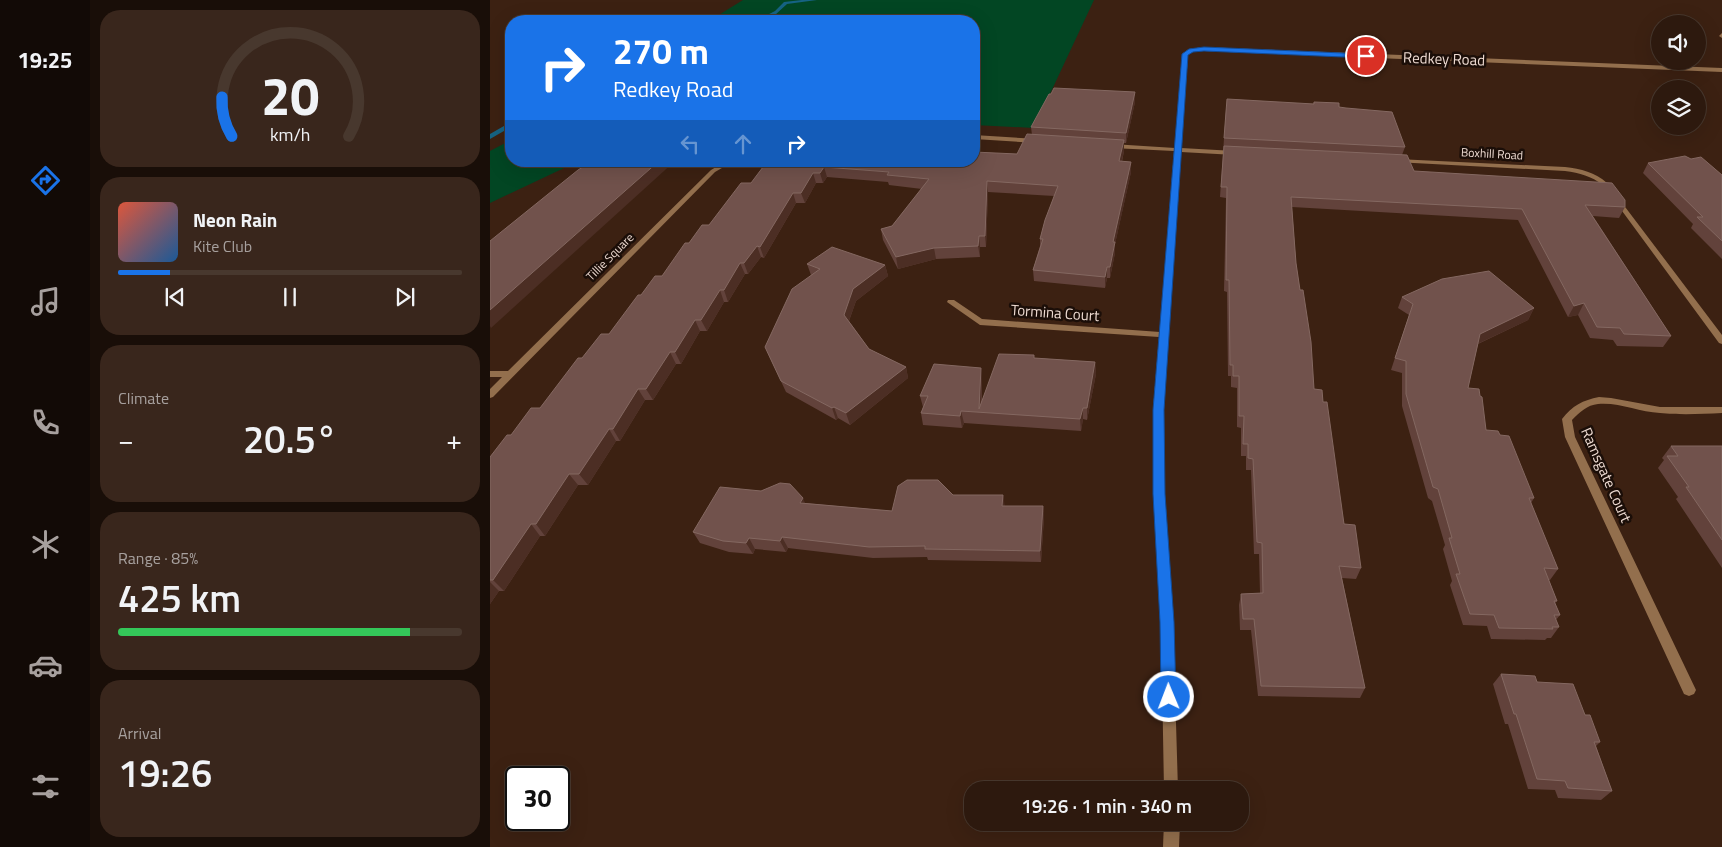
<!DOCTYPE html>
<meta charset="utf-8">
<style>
body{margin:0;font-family:"Titillium Web",sans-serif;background:#39261c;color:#f1f3f6;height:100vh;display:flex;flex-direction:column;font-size:19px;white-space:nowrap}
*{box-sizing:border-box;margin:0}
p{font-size:16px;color:#a7a09e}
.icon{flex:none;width:28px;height:28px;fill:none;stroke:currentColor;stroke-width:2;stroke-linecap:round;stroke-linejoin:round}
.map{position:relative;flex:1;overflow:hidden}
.panel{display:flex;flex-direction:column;gap:10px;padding:10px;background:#190e08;width:400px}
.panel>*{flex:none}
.top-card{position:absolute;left:15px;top:15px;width:475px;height:152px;border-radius:20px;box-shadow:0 5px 20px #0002,0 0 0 1px #48382e;background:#1a73e8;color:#fff;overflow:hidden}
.controls{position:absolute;left:1161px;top:15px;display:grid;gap:10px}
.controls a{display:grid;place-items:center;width:55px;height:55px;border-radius:50%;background:#2d190e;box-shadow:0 5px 20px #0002,0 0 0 1px #48382e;font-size:25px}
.speed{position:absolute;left:15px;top:766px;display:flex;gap:10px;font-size:25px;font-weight:700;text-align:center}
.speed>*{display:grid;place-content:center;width:65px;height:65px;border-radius:50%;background:#2d190e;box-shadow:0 5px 20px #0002,0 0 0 1px #48382e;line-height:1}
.speed .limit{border:2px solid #111;border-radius:8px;background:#fff;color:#111}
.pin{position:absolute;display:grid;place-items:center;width:42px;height:42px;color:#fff;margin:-21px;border:2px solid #fff;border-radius:50%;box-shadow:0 1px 5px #0007}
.me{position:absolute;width:55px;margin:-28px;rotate:359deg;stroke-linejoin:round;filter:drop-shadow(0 0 4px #0008)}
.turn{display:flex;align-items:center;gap:18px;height:105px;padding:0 25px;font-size:22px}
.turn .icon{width:65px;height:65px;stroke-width:2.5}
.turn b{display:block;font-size:35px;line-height:42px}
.lanes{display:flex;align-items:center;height:48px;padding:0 25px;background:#0003;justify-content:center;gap:25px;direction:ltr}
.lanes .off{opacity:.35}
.big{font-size:38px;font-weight:600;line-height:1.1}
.panel .tile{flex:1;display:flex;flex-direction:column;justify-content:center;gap:8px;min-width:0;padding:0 18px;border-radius:20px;background:#39261c}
.panel .dial{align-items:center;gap:0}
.dial svg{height:130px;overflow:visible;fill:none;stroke:#48382e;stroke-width:7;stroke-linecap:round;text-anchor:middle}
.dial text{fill:#f1f3f6;stroke:none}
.song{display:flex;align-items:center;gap:15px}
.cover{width:60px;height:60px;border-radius:8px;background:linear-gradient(135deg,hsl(10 70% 55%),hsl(210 70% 35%))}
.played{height:5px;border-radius:2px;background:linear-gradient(90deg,#1a73e8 15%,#48382e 15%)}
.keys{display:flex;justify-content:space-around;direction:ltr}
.heat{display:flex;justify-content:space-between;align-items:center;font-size:28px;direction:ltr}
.charge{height:8px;border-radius:4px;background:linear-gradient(90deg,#34c759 85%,#48382e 0)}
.trip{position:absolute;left:474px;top:781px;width:285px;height:50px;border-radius:20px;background:#2d190e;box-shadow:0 5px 20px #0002,0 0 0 1px #48382e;font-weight:600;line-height:50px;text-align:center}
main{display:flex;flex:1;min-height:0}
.dock{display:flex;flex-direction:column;width:90px;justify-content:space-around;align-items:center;background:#120a06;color:#a7a09e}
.dock .icon{width:35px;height:35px}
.dock .active{color:#1a73e8}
.dock b{font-size:22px;color:#f1f3f6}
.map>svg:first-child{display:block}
.green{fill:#024623}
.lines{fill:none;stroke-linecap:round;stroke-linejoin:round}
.stream{fill:#166383;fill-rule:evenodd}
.street{fill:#936f4d;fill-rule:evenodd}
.wall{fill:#62423b}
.shaded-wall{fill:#4c2e24}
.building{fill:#71524c;stroke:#846861}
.route{fill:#1a73e8;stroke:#114b97}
.labels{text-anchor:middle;stroke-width:5;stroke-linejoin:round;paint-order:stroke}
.far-street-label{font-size:12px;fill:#eedbd2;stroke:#1b0e08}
.street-label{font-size:15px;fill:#eedbd2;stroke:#1b0e08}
</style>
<main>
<nav class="dock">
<b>19:25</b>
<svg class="icon active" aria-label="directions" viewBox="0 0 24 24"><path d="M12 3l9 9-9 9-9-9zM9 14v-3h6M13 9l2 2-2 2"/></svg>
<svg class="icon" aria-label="music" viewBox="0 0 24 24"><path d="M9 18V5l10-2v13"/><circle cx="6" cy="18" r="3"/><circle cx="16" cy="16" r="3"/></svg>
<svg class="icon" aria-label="phone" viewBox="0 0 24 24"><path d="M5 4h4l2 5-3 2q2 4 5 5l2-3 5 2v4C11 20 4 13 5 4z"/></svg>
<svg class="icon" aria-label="climate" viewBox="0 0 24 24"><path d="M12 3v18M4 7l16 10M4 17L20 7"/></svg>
<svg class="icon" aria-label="car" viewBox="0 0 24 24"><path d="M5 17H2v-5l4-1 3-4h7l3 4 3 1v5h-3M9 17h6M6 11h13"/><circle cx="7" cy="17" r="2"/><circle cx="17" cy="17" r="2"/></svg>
<svg class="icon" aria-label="filters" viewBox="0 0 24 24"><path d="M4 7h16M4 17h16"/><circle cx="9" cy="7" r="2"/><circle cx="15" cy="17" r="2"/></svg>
</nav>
<section class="panel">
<div class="tile dial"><svg viewBox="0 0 100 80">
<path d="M14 69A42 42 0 1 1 86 69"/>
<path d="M14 69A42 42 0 0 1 8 45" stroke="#1a73e8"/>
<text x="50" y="56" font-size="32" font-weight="700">20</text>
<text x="50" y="72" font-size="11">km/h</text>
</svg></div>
<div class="tile">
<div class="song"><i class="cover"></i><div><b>Neon Rain</b><p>Kite Club</p></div></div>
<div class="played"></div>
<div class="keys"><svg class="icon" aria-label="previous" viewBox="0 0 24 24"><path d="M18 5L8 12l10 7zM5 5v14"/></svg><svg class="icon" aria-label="pause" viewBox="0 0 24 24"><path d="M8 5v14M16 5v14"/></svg><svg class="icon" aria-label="next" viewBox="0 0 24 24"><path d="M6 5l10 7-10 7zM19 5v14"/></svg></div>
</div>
<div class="tile"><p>Climate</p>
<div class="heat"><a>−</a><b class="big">20.5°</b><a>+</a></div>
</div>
<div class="tile"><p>Range · 85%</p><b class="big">425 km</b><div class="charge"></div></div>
<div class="tile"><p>Arrival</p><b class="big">19:26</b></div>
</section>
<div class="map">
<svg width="1232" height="847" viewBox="0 0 1232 847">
<rect width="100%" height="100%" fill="#3c2112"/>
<g class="green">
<path d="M253 0H604L544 128 484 125V21H219Z"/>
<path d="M21 140V161H89L0 203V151Z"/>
</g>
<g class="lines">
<g class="stream">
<path d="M312 0H327L297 4 285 15 272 21H266L285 11 294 2Z"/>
<path d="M21 122V127L0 139V134Z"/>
</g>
<g class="street">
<path d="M1232 33V38L1229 36Z"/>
<path d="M714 47 1232 68V72L714 51H702L698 55 691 148 745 151 748 153 745 155 691 152 673 410 674 494 683 622 688 790H674L671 622 664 494 663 410 669 337 490 325 457 302 458 300H464L492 319 670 332 684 151 622 148 619 146 622 144 685 148 692 54 699 49Z"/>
<path d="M484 135 548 139 551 141 548 143 484 139Z"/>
<path d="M907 159 1075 167C1091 169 1105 172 1117 183L1232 335V344L1229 343 1113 185C1101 176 1090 173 1075 171L905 162 904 161Z"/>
<path d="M236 161H244L225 172 3 397 0 398V389L12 377H0V371H18L221 170Z"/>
<path d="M1109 397 1121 398 1170 407H1232V413C1211 414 1190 415 1170 413 1149 412 1129 402 1108 404 1097 405 1090 412 1082 420L1085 437 1206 690 1204 694 1199 696 1194 694 1075 437 1072 419C1082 406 1093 400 1109 397Z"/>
<path d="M674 822H690L689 847H673Z"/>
</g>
</g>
<g class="wall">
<path d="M645 92V102L636 143H634V151L632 162 641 172 625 244V253L620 278H617L615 288 544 281 543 270 550 246V239L564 196 498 192 496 247H490V257L446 259 408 269 393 240 391 229 402 226 432 189 399 185 398 182 337 177 333 183H326L315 203H306L274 258 271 257 258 274H255L238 302H234L217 331H210L191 364H186L163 400H155L130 441H126L98 485H88L55 536H50L14 591H9L0 604V457L21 435 50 408 92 358 119 334 151 295 172 276 199 243 219 225 261 183 276 163 527 154 542 135 541 127Z"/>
<path d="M824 102 849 107 915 147 912 155 924 171 1135 207 1129 218 1103 216 1181 336 1173 347 1127 346 1123 340 1100 338 1088 315 1078 317 1028 220 802 207 806 263 824 389 833 402 854 524 871 568 866 579 852 578 875 688 870 698 768 696 761 630H750L749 605 751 594 770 593 769 554H764L761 470H756V456H751V428L747 427V388L741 387V376H738L737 292 734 291 736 198 730 197 736 109 823 104Z"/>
<path d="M1158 163 1232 175V259L1201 228 1203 224 1153 173Z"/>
<path d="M317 264 395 265 398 276 366 301 359 321 379 349 416 367 418 378 360 425 348 418 346 420 296 392 275 347 321 275Z"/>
<path d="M912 297 1044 308 1038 320 988 344 978 388 990 396 996 430 1010 435 1044 498 1041 503 1068 569 1060 580H1059L1067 601 1065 603 1070 615 1066 620 1069 627 1061 638H1057L1055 640 1001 639 997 626 973 625 960 585 962 581 953 549 955 545 942 501 938 498 912 406V373L901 370 919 315 908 308Z"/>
<path d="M545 358 605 362 606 374 597 420 593 419 591 431 474 423 472 428 433 425 431 413 433 407 430 396 492 379V402Z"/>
<path d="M1181 446H1232V568L1186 499 1188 497 1168 468 1174 460 1172 458Z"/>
<path d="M463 495H513L514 506H553L554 517 551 562 438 560 437 557 383 558 298 548 296 552 265 549 263 554 239 552 210 543 203 532 315 503 402 511Z"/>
<path d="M1011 674 1047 682 1095 715 1110 742 1106 746 1122 791 1111 800 1068 798 1065 790 1038 789 1018 724H1015L1003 684Z"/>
</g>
<g class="shaded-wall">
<path d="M645 92V102L636 143V133Z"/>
<path d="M634 140V151L629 172V161Z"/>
<path d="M169 161H185L1 328 0 326V310Z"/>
<path d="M641 162V172L625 244V253L620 278V267L623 242Z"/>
<path d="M334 167 337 177 333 183 330 173Z"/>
<path d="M323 173 326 183 315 203 311 193Z"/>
<path d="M497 181 498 192 496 247 495 236Z"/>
<path d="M303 193 306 203 274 258 270 247Z"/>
<path d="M489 236 490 247V257L488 246Z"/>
<path d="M267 246 271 257 258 274 254 263Z"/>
<path d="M444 248 446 259 408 269 406 257Z"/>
<path d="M250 263 255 274 238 302 234 290Z"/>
<path d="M395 265 398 276 366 301 357 326 354 315 363 289Z"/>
<path d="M617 267V278L615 288V277Z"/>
<path d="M230 290 234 302 217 331 211 320Z"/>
<path d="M1094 303 1088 315 1078 317 1084 306Z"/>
<path d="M1044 308 1038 320 985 345 990 334Z"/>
<path d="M205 320 210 331 191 364 185 352Z"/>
<path d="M180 352 186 364 163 400 156 389Z"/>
<path d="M605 362 606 374 597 420V408Z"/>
<path d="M416 367 418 378 360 425 356 413Z"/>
<path d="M491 368 492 379 491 413 489 409Z"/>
<path d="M148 389 155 400 130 441 123 429Z"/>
<path d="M344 407 348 418 346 420 342 408Z"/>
<path d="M593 408V419L591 431 590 419Z"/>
<path d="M471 411 474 423 472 428 470 416Z"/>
<path d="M119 429 126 441 98 485 89 474Z"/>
<path d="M79 474 88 485 55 536 46 524Z"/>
<path d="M513 495 515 507 512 506Z"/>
<path d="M313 498 318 510 310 503Z"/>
<path d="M553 506 554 517 551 562 550 551Z"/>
<path d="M41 524 50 536 14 591 3 580Z"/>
<path d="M292 537 298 548 296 552 290 541Z"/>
<path d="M259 538 265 549 263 554 256 543Z"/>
<path d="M0 582 9 591 0 604Z"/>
</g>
<g class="building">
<path d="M564 88 645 92 636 133 541 127 559 94H561Z"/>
<path d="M737 99 824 104V102L849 103V107L856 108 902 112 915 147 734 138Z"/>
<path d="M537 134 634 140 629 161 641 162 623 242H625L620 267H617L615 277 543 270 553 239H550L555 220 568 186 497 181 495 236H489L488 246 444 248 406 257 391 229 402 226 439 179 397 175 399 172 334 167 330 173H323L311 193H303L270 247 267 246 254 263H250L234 290H230L211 320H205L185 352H180L156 389H148L123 429H119L89 474H79L46 524H41L3 580H0V457L17 435H21L41 408H50L88 358H92L111 334H119L148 295H151L165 276H172L195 243H199L212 225H219L251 183H261L276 163H283L284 161H484V152L527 154Z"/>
<path d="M734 146 917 155 924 171 1122 183 1135 200V207L1095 205 1181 336 1134 334 1130 328 1107 327 1094 303 1084 306 1032 209 801 197 806 263 810 290H813L821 342 824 389 832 390 833 402H837L854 524 865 525 871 568 849 566 875 688 771 686 764 619H753L751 594 773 593 772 543 767 542 763 459 758 458V444H753L754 416H749V376H743V365H740L739 280H736L737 187H731Z"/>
<path d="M1195 156 1201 159 1211 157 1232 175V241L1207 217H1213L1158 163Z"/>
<path d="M102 161H169L0 310V241L88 170Z"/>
<path d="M342 247 395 265 363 289 354 315 379 349 416 367 356 413 344 407 342 408 291 381 275 347 302 289 330 269 317 264Z"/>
<path d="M999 271 1044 308 990 334 978 388 989 389 990 396 992 397 996 430 1008 431 1010 435 1019 436 1044 498H1039L1068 569 1054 568 1067 601H1064L1070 615H1064L1069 627H1062L1063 629 1009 628 1004 615 980 614 966 574H970L959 538H962L948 489 943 487 916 394V361L905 358 923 304 912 297 952 279Z"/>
<path d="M509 354 544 355V358L605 362 597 408H593L590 419 471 411 470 416 431 413 438 396H430L444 364 491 368 489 409Z"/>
<path d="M1181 446H1232V540L1196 487H1199L1177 456H1188Z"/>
<path d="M417 480H448L463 495H513L512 506H553L550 551 435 549V546L379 547 292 537 290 541 259 538 256 543 233 541 203 532 230 487 271 491 290 483 300 484 313 498 310 503 402 511 408 486Z"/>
<path d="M1011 674 1045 676 1047 682 1083 684 1095 715H1100L1110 742H1104L1122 791 1078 788 1075 781 1047 779 1026 714H1024Z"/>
</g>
<path class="route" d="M714 47 876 54 879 56 876 58 714 51 703 52 698 55 674 410 675 494 684 622 686 697 684 702 679 704 673 702 671 697 670 622 663 494V410L692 54 699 49Z"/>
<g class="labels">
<g class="far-street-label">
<text transform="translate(1002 154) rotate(3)" y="4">Boxhill Road</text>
<text transform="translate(120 257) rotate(-45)" y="4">Tillie Square</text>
</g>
<g class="street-label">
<text transform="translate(954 59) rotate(2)" y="5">Redkey Road</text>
<text transform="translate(565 313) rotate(4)" y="5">Tormina Court</text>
<text transform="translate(1116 475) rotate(66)" y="5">Ramsgate Court</text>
</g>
</g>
</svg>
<div class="controls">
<a><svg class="icon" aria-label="sound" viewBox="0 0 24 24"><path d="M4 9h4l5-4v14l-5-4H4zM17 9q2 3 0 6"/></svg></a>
<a><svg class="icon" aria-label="layers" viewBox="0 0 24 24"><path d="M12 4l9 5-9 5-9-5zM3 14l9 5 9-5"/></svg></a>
</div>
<div class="speed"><div class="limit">30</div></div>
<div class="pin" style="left:876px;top:56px;background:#d93025"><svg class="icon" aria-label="arrive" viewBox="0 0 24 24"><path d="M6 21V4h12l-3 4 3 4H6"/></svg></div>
<svg class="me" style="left:679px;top:697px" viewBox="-20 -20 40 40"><circle r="17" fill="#1a73e8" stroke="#fff" stroke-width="3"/><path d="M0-11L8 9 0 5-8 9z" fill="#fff"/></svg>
<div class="trip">19:26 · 1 min · 340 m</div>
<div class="top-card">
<div class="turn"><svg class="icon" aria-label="right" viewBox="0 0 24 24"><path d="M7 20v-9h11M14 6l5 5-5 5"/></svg><div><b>270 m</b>Redkey Road</div></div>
<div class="lanes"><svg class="icon off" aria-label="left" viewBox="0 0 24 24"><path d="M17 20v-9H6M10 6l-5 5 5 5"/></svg><svg class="icon off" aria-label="ahead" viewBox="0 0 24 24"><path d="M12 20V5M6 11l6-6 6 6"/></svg><svg class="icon" aria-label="right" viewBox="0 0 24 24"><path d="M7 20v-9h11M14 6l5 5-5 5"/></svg></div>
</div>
</div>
</main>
